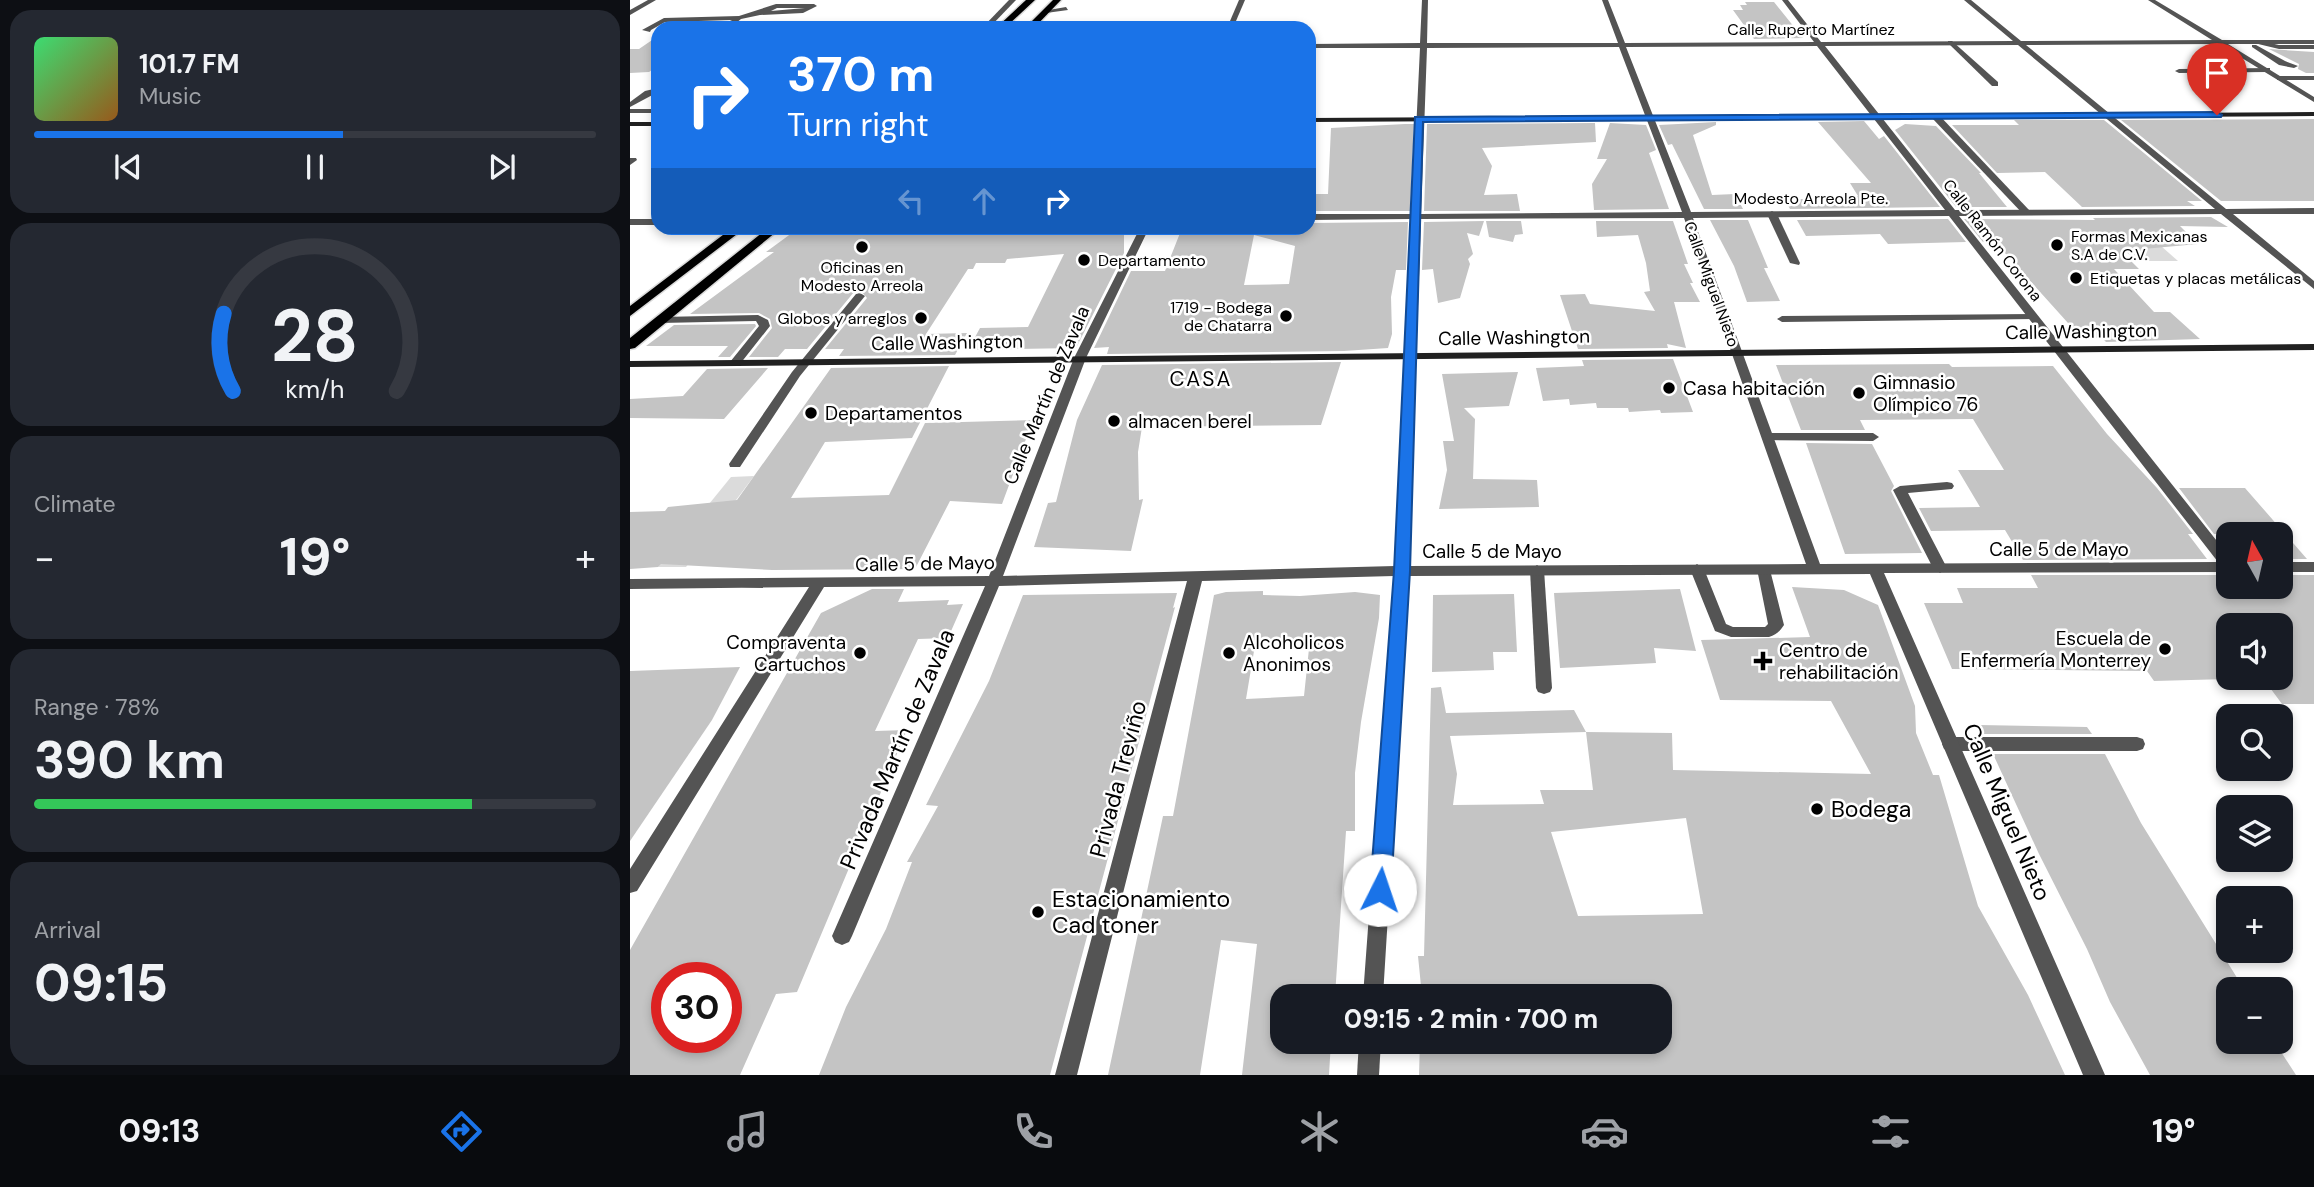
<!DOCTYPE html>
<meta charset="utf-8">
<style>
body{margin:0;font-family:"DM Sans",sans-serif;background:#242831;color:#f1f3f6;height:100vh;display:flex;flex-direction:column;font-size:26px;white-space:nowrap}
*{box-sizing:border-box;margin:0}
p{font-size:23px;color:#9ea1a6}
.icon{flex:none;width:38px;height:38px;fill:none;stroke:currentColor;stroke-width:2;stroke-linecap:round;stroke-linejoin:round}
.map{position:relative;flex:1;overflow:hidden}
.sheet{display:flex;flex-direction:column;gap:10px;padding:10px;background:#0d0f14;width:630px}
.sheet>*{flex:none}
.banner{position:absolute;left:21px;top:21px;width:665px;height:214px;border-radius:21px;box-shadow:0 4px 10px #0003;background:#1a73e8;color:#fff;overflow:hidden}
.needle{width:46px;rotate:352deg}
.fabs{position:absolute;left:1586px;top:522px;display:grid;gap:14px}
.fabs a{display:grid;place-items:center;width:77px;height:77px;border-radius:14px;background:#171b24;box-shadow:0 4px 10px #0003;font-size:35px}
.speed{position:absolute;left:21px;top:962px;display:flex;gap:14px;font-size:35px;font-weight:700;text-align:center}
.speed>*{display:grid;place-content:center;width:91px;height:91px;border-radius:50%;background:#171b24;box-shadow:0 4px 10px #0003;line-height:1}
.speed .limit{border:10px solid #d22;background:#fff;color:#111}
.pin{position:absolute;display:grid;place-items:center;width:60px;height:60px;color:#fff;margin:-72px -30px;border-radius:50% 50% 50% 0;rotate:-45deg;box-shadow:0 0 7px #0007}
.pin .icon{rotate:45deg}
.me{position:absolute;width:77px;margin:-38px;rotate:4deg;stroke-linejoin:round;filter:drop-shadow(0 0 5px #0008)}
.turn{display:flex;align-items:center;gap:24px;height:147px;padding:0 21px;font-size:32px}
.turn .icon{width:91px;height:91px;stroke-width:2.5}
.turn b{display:block;font-size:49px;line-height:60px}
.lanes{display:flex;align-items:center;height:66px;padding:0 21px;background:#0003;justify-content:center;gap:35px;direction:ltr}
.lanes .off{opacity:.35}
.big{font-size:52px;font-weight:700;line-height:1.1}
.sheet .tile{flex:1;display:flex;flex-direction:column;justify-content:center;gap:10px;min-width:0;padding:0 24px;border-radius:21px;background:#242831}
.sheet .dial{align-items:center;gap:0}
.dial svg{height:182px;overflow:visible;fill:none;stroke:#363941;stroke-width:7;stroke-linecap:round;text-anchor:middle}
.dial text{fill:#f1f3f6;stroke:none}
.song{display:flex;align-items:center;gap:21px}
.cover{width:84px;height:84px;border-radius:10px;background:linear-gradient(135deg,hsl(140 70% 55%),hsl(30 70% 35%))}
.played{height:7px;border-radius:4px;background:linear-gradient(90deg,#1a73e8 55%,#363941 55%)}
.keys{display:flex;justify-content:space-around;direction:ltr}
.heat{display:flex;justify-content:space-between;align-items:center;font-size:38px;direction:ltr}
.charge{height:10px;border-radius:5px;background:linear-gradient(90deg,#34c759 78%,#363941 0)}
.trip{position:absolute;left:640px;top:984px;width:402px;height:70px;border-radius:21px;background:#171b24;box-shadow:0 4px 10px #0003;font-weight:700;line-height:70px;text-align:center}
.dock{display:flex;height:112px;justify-content:space-around;align-items:center;background:#090b0e;color:#9ea1a6}
.dock .icon{width:49px;height:49px}
.dock .active{color:#1a73e8}
.dock b{font-size:32px;color:#f1f3f6}
main{display:flex;flex:1;min-height:0}
.map>svg:first-child{display:block}
.green{fill:#dbdbdb}
.building{fill:#c4c4c4;fill-rule:evenodd}
.lines{fill:none;stroke-linecap:round;stroke-linejoin:round}
.primary-casing{stroke:#dbdbdb;stroke-width:3}
.service{fill:#545454;fill-rule:evenodd}
.minor{fill:#545454;fill-rule:evenodd}
.secondary{fill:#212121;fill-rule:evenodd}
.primary{fill:#000;fill-rule:evenodd}
.route{fill:#1a73e8;stroke:#114b97;stroke-width:2}
.poi-dot{fill:#000;stroke:#fff;stroke-width:2.5}
.labels{text-anchor:middle;stroke-width:5;stroke-linejoin:round;paint-order:stroke}
.far-street-label{font-size:16px;fill:#000;stroke:#fff}
.far-poi-label{font-size:16px;fill:#000;stroke:#fff;text-anchor:start}
.street-label{font-size:19px;fill:#000;stroke:#fff}
.poi-label{font-size:19px;fill:#000;stroke:#fff;text-anchor:start}
.neighbourhood-label{font-size:21px;letter-spacing:2px;fill:#000;stroke:#fff}
.near-street-label{font-size:23px;fill:#000;stroke:#fff}
.near-poi-label{font-size:23px;fill:#000;stroke:#fff;text-anchor:start}
</style>
<main>
<section class="sheet">
<div class="tile">
<div class="song"><i class="cover"></i><div><b>101.7 FM</b><p>Music</p></div></div>
<div class="played"></div>
<div class="keys"><svg class="icon" aria-label="previous" viewBox="0 0 24 24"><path d="M18 5L8 12l10 7zM5 5v14"/></svg><svg class="icon" aria-label="pause" viewBox="0 0 24 24"><path d="M8 5v14M16 5v14"/></svg><svg class="icon" aria-label="next" viewBox="0 0 24 24"><path d="M6 5l10 7-10 7zM19 5v14"/></svg></div>
</div>
<div class="tile dial"><svg viewBox="0 0 100 80">
<path d="M14 69A42 42 0 1 1 86 69"/>
<path d="M14 69A42 42 0 0 1 10 35" stroke="#1a73e8"/>
<text x="50" y="56" font-size="32" font-weight="700">28</text>
<text x="50" y="72" font-size="11">km/h</text>
</svg></div>
<div class="tile"><p>Climate</p>
<div class="heat"><a>−</a><b class="big">19°</b><a>+</a></div>
</div>
<div class="tile"><p>Range · 78%</p><b class="big">390 km</b><div class="charge"></div></div>
<div class="tile"><p>Arrival</p><b class="big">09:15</b></div>
</section>
<div class="map">
<svg width="1684" height="1075" viewBox="0 0 1684 1075">
<rect width="100%" height="100%" fill="#fff"/>
<g class="green">
<path d="M1506 224 1548 261H1506L1469 226Z"/>
<path d="M124 476 56 567H28L101 477Z"/>
</g>
<g class="building">
<path d="M1115 2H1144L1173 38 1124 39 1103 10H1113L1110 5H1117Z"/>
<path d="M28 36V66L19 72 0 73V49H9Z"/>
<path d="M1639 49 1684 52V73H1676L1668 69 1669 64Z"/>
<path d="M1684 119V201H1591L1491 120Z"/>
<path d="M1384 120H1474L1572 201H1557L1565 206 1452 207 1415 172 1367 173 1322 125H1389Z"/>
<path d="M1234 121 1249 139 1254 136 1310 207 1160 209 1155 200 1228 196 1220 183H1241L1188 122Z"/>
<path d="M1086 122V125L1063 135 1082 195 1105 194 1113 209H1074L1042 144 1038 145 1029 125Z"/>
<path d="M965 123 966 142 852 148 862 166 854 195 887 194 890 211H794L797 124Z"/>
<path d="M980 123 1016 125 1026 150 1019 153 1039 209 964 210 962 184 977 159H967Z"/>
<path d="M775 124H784L780 211H679V194H698L701 128Z"/>
<path d="M1275 124 1306 126 1351 173H1349L1377 207H1326L1265 130Z"/>
<path d="M1581 217 1598 227 1550 226 1568 244 1491 251 1509 269H1484L1524 312H1540L1570 339 1476 342 1472 338H1456L1447 333 1375 253 1363 242H1353L1334 219 1465 220 1463 218Z"/>
<path d="M1318 219 1336 242 1258 244 1250 234 1176 236 1167 220Z"/>
<path d="M1080 220H1118L1138 268H1134L1150 301 1117 302 1104 266Z"/>
<path d="M854 221 849 236 837 233 843 254 838 259 840 264 830 298 808 303 803 269 792 270 794 222Z"/>
<path d="M856 221H891L893 234 885 235 883 242 859 237Z"/>
<path d="M966 221H1043L1058 264H1054L1063 283H1060L1070 302H1044L1056 348 1037 344 1038 348 948 349 930 295 955 294 960 304 1025 311 1014 292 1020 291 1016 263 1008 235 967 237Z"/>
<path d="M778 222 776 270H766L761 297 762 334 758 348 714 351 477 354 479 347 464 348 501 271H535L552 228H679V223ZM624 235 665 246 659 284 614 285Z"/>
<path d="M176 228H494V253L446 348 338 350 350 328 398 327 434 254 377 259 375 263H346L343 269H338L296 334 337 333 325 355 209 356 214 349H195L237 298 231 291 224 292 177 349H155L148 357H119L142 328 140 319 129 313 60 314 144 252H136L166 230Z"/>
<path d="M125 324 126 326 100 357H88L98 346H16L44 325Z"/>
<path d="M1043 359 1063 412 1031 413 1030 410 999 412 998 408H967L966 403 940 405 939 399 913 401 906 368 954 366 952 360Z"/>
<path d="M711 362 691 425 512 427 508 452 509 500 513 499 501 551 404 547 418 503 426 502 447 420 472 365Z"/>
<path d="M1319 364 1322 367 1423 366 1477 434 1527 488 1563 534H1558L1577 559 1393 560 1375 530 1301 531 1289 508 1350 507 1328 470H1374L1343 419 1230 420 1235 430H1171L1146 365Z"/>
<path d="M319 366 282 438 195 442 161 498 259 495 295 423 403 420 372 504 320 501 285 569 142 570 31 564 28 567 0 569V512L35 511 38 507 107 500 201 368Z"/>
<path d="M138 368 94 419 0 418V399L53 396 77 369Z"/>
<path d="M888 372 879 406 834 408 845 419 843 479 907 480 909 507 809 509 817 470 813 441H824L812 374Z"/>
<path d="M1176 443 1242 444 1264 486 1261 491 1292 553 1215 554Z"/>
<path d="M1549 488H1615L1677 559H1650V534H1584Z"/>
<path d="M1401 575H1589L1598 586H1650V575H1684V704H1652L1632 677H1650V625H1598V679L1524 681 1517 671 1322 669 1294 603H1333L1327 588H1408Z"/>
<path d="M1162 587 1214 590 1248 605 1285 706 1286 733 1303 775H1309L1348 906 1398 995 1435 1075H789L790 1041H1031V996H980L938 991 859 990 860 996H792L788 956H794L801 688 811 687 816 713 944 710 956 732 1042 733 1043 770 1241 774 1201 701 1090 700 1071 640 1180 637ZM956 732 963 790H910L914 804 823 805 827 774 820 736ZM1056 818 1073 914 948 916 921 832Z"/>
<path d="M242 589H274L268 602 319 600 317 605 333 604 318 638 288 639 245 731 277 730 167 992 146 994 110 1075H0V950L191 613ZM37 978H96V1038H37Z"/>
<path d="M1050 589 1066 651 1024 648 1026 663 930 668 924 593Z"/>
<path d="M633 591V595L670 596 725 592 750 595 749 618 731 722 725 773V831H716L705 996H653V1041H701L699 1075H612L627 944 591 940 570 1075H478L533 816H543L584 595 596 592ZM626 639H680L674 696 616 699Z"/>
<path d="M547 593 543 608 545 607 420 1075H189L216 1007 256 929 282 862H277L308 806 296 805 359 681 393 595Z"/>
<path d="M884 594 887 652H863L864 670 802 672 803 595Z"/>
<path d="M110 667 82 720 0 841V671Z"/>
<path d="M1349 725 1457 727 1462 734H1354Z"/>
<path d="M1363 754H1475L1511 823 1614 989H1598V1041H1644L1666 1075H1520L1480 1002 1457 949 1409 854Z"/>
</g>
<g class="lines">
<defs>
<g id="primary">
<path d="M396 0H405L375 28H366Z"/>
<path d="M423 0H431L404 28H395Z"/>
<path d="M102 228H115L0 316V306Z"/>
<path d="M138 228H151L5 348 0 349V338Z"/>
</g>
</defs>
<use href="#primary" class="primary-casing"/>
<g class="service">
<path d="M379 0H386L359 28H352Z"/>
<path d="M146 4H184L187 6 173 13 130 15 111 19 101 27 85 28 102 20 35 22 21 30 20 32 12 30 34 18 109 16ZM147 8H175L141 11Z"/>
<path d="M436 7 438 10 416 13 413 11Z"/>
<path d="M1626 40 1649 45H1684V49H1649L1624 43Z"/>
<path d="M1318 41H1322L1368 82V86H1362L1318 43Z"/>
<path d="M1622 45H1626L1655 61 1668 66 1664 68 1649 65 1622 47Z"/>
<path d="M1640 68V72H1637L1549 73 1545 71 1549 69Z"/>
<rect x="1647" y="76" width="37" height="4"/>
<path d="M28 88V92L0 107V102L15 91Z"/>
<rect x="0" y="109" width="28" height="4"/>
<path d="M1302 114H1308L1400 211V215H1394L1302 118Z"/>
<path d="M0 158H6L7 160 0 165Z"/>
<path d="M1142 211 1147 214 1170 263 1169 265 1160 263 1137 214Z"/>
<path d="M230 293 235 296 170 376 110 467H100L99 464 162 372 226 294Z"/>
<path d="M1403 314 1407 315V319L1152 322 1147 319 1152 316Z"/>
<path d="M128 315 138 320 140 326 110 364 106 365 100 362 129 326 126 321 30 323 25 320 30 317Z"/>
<path d="M1138 433H1243L1249 437 1243 441 1134 440 1132 437 1134 434Z"/>
<path d="M1317 482 1322 483 1324 486 1322 489 1278 493 1317 568 1310 573 1303 568 1263 490 1270 486Z"/>
<path d="M1067 564 1074 569 1096 624 1103 627H1135L1138 624 1127 569 1129 566H1139L1154 625C1150 631 1146 635 1139 637H1101L1085 631 1060 569Z"/>
<path d="M907 565 914 570 922 688 920 692 914 694 908 692 906 688 900 570Z"/>
<path d="M1320 737H1507L1513 739 1515 744 1513 749 1507 751H1320L1314 749 1312 744 1314 739Z"/>
</g>
<g class="minor">
<path d="M18 0H26L0 15V10Z"/>
<path d="M609 0H615L603 28H597Z"/>
<path d="M792 0H798L797 43H988L972 0H978L995 43 1184 42 1152 0H1158L1191 42 1383 41 1334 0H1341L1391 41 1582 40 1518 0H1525L1592 40H1684V44H1598L1684 97V102L1589 44 1396 45 1596 209 1684 208V214H1603L1684 281V289L1591 214 1329 216 1598 555V572L1254 573 1475 1075H1453L1240 574 779 576 753 996H733L764 576 572 581 447 1075H425L557 581 369 586 222 936 219 942 212 945 205 942 202 936 355 586 194 587 7 891 0 893V869L179 587 0 589V579L359 576 444 358 510 228H519L456 358 373 576 765 566 781 219 679 220V214H782L790 48H679V44L790 43ZM1388 45 1585 209 1325 210 1195 46ZM1187 46 1315 210 1061 212 996 47ZM989 47 1052 212 791 214 797 48ZM1319 216 1588 562 1190 564 1063 218ZM1054 218 1176 564 779 566 791 219Z"/>
<rect x="0" y="219" width="28" height="6"/>
<rect x="1650" y="562" width="34" height="10"/>
<path d="M729 1041H751L749 1075H727Z"/>
</g>
<g class="secondary">
<path d="M1684 112V116L679 122V118Z"/>
<rect x="0" y="122" width="28" height="4"/>
<path d="M1684 344V350L0 367V361Z"/>
</g>
<use href="#primary" class="primary"/>
</g>
<path class="route" d="M1587 112 1592 115 1591 117 793 122 780 571 761 890 758 896 750 899 743 896 740 890 764 571 785 117Z"/>
<g class="poi-dot">
<circle cx="1427" cy="245" r="7"/>
<circle cx="232" cy="247" r="7"/>
<circle cx="454" cy="260" r="7"/>
<circle cx="1446" cy="278" r="7"/>
<circle cx="656" cy="316" r="7"/>
<circle cx="291" cy="318" r="7"/>
<circle cx="1039" cy="388" r="7"/>
<circle cx="1229" cy="393" r="7"/>
<circle cx="181" cy="413" r="7"/>
<circle cx="484" cy="421" r="7"/>
<circle cx="1535" cy="649" r="7"/>
<circle cx="230" cy="653" r="7"/>
<circle cx="599" cy="653" r="7"/>
<path d="M1129.5 650.5h7v7h7v7h-7v7h-7v-7h-7v-7h7z"/>
<circle cx="1187" cy="809" r="7"/>
<circle cx="408" cy="912" r="7"/>
</g>
<g class="labels">
<g class="far-street-label">
<text x="1181" y="35">Calle Ruperto Martínez</text>
<text x="1181" y="204">Modesto Arreola Pte.</text>
<text transform="translate(1363 240) rotate(52)" y="6">Calle Ramón Corona</text>
<text transform="translate(1082 284) rotate(70)" y="6">Calle Miguel Nieto</text>
</g>
<g class="far-poi-label">
<text x="1441" y="242">Formas Mexicanas<tspan x="1441" dy="18">S.A de C.V.</tspan></text>
<text x="468" y="266">Departamento</text>
<text x="232" y="273" text-anchor="middle">Oficinas en<tspan x="232" dy="18">Modesto Arreola</tspan></text>
<text x="1460" y="284">Etiquetas y placas metálicas</text>
<text x="642" y="313" text-anchor="end">1719 - Bodega<tspan x="642" dy="18">de Chatarra</tspan></text>
<text x="277" y="324" text-anchor="end">Globos y arreglos</text>
</g>
<g class="street-label">
<text transform="translate(1451 331) rotate(-1)" y="7">Calle Washington</text>
<text transform="translate(884 337) rotate(-1)" y="7">Calle Washington</text>
<text transform="translate(317 342) rotate(-1)" y="7">Calle Washington</text>
<text transform="translate(416 395) rotate(-67)" y="7">Calle Martín de Zavala</text>
<text x="1429" y="556">Calle 5 de Mayo</text>
<text x="862" y="558">Calle 5 de Mayo</text>
<text transform="translate(295 563) rotate(-1)" y="7">Calle 5 de Mayo</text>
</g>
<g class="poi-label">
<text x="1243" y="389">Gimnasio<tspan x="1243" dy="22">Olímpico 76</tspan></text>
<text x="1053" y="395">Casa habitación</text>
<text x="195" y="420">Departamentos</text>
<text x="498" y="428">almacen berel</text>
<text x="1521" y="645" text-anchor="end">Escuela de<tspan x="1521" dy="22">Enfermería Monterrey</tspan></text>
<text x="216" y="649" text-anchor="end">Compraventa<tspan x="216" dy="22">Cartuchos</tspan></text>
<text x="613" y="649">Alcoholicos<tspan x="613" dy="22">Anonimos</tspan></text>
<text x="1149" y="657">Centro de<tspan x="1149" dy="22">rehabilitación</tspan></text>
</g>
<g class="neighbourhood-label">
<text x="571" y="386">CASA</text>
</g>
<g class="near-street-label">
<text transform="translate(267 749) rotate(-67)" y="8">Privada Martín de Zavala</text>
<text transform="translate(488 779) rotate(-75)" y="8">Privada Treviño</text>
<text transform="translate(1377 812) rotate(67)" y="8">Calle Miguel Nieto</text>
</g>
<g class="near-poi-label">
<text x="1201" y="817">Bodega</text>
<text x="422" y="907">Estacionamiento<tspan x="422" dy="26">Cad toner</tspan></text>
</g>
</g>
</svg>
<div class="fabs">
<a><svg class="needle" viewBox="-14 -14 28 28"><path d="M0-13l5 13h-10z" fill="#e53935"/><path d="M0 13l5-13h-10z" fill="#9ea1a6"/></svg></a>
<a><svg class="icon" aria-label="sound" viewBox="0 0 24 24"><path d="M4 9h4l5-4v14l-5-4H4zM17 9q2 3 0 6"/></svg></a>
<a><svg class="icon" aria-label="search" viewBox="0 0 24 24"><circle cx="10" cy="10" r="6"/><path d="M15 15l6 6"/></svg></a>
<a><svg class="icon" aria-label="layers" viewBox="0 0 24 24"><path d="M12 4l9 5-9 5-9-5zM3 14l9 5 9-5"/></svg></a>
<a>+</a>
<a>−</a>
</div>
<div class="speed"><div class="limit">30</div></div>
<div class="pin" style="left:1587px;top:115px;background:#d93025"><svg class="icon" aria-label="arrive" viewBox="0 0 24 24"><path d="M6 21V4h12l-3 4 3 4H6"/></svg></div>
<svg class="me" style="left:750px;top:890px" viewBox="-20 -20 40 40"><circle r="19" fill="#fff"/><path d="M0-13L10 11 0 6-10 11z" fill="#1a73e8"/></svg>
<div class="trip">09:15 · 2 min · 700 m</div>
<div class="banner">
<div class="turn"><svg class="icon" aria-label="right" viewBox="0 0 24 24"><path d="M7 20v-9h11M14 6l5 5-5 5"/></svg><div><b>370 m</b>Turn right</div></div>
<div class="lanes"><svg class="icon off" aria-label="left" viewBox="0 0 24 24"><path d="M17 20v-9H6M10 6l-5 5 5 5"/></svg><svg class="icon off" aria-label="ahead" viewBox="0 0 24 24"><path d="M12 20V5M6 11l6-6 6 6"/></svg><svg class="icon" aria-label="right" viewBox="0 0 24 24"><path d="M7 20v-9h11M14 6l5 5-5 5"/></svg></div>
</div>
</div>
</main>
<nav class="dock">
<b>09:13</b>
<svg class="icon active" aria-label="directions" viewBox="0 0 24 24"><path d="M12 3l9 9-9 9-9-9zM9 14v-3h6M13 9l2 2-2 2"/></svg>
<svg class="icon" aria-label="music" viewBox="0 0 24 24"><path d="M9 18V5l10-2v13"/><circle cx="6" cy="18" r="3"/><circle cx="16" cy="16" r="3"/></svg>
<svg class="icon" aria-label="phone" viewBox="0 0 24 24"><path d="M5 4h4l2 5-3 2q2 4 5 5l2-3 5 2v4C11 20 4 13 5 4z"/></svg>
<svg class="icon" aria-label="climate" viewBox="0 0 24 24"><path d="M12 3v18M4 7l16 10M4 17L20 7"/></svg>
<svg class="icon" aria-label="car" viewBox="0 0 24 24"><path d="M5 17H2v-5l4-1 3-4h7l3 4 3 1v5h-3M9 17h6M6 11h13"/><circle cx="7" cy="17" r="2"/><circle cx="17" cy="17" r="2"/></svg>
<svg class="icon" aria-label="filters" viewBox="0 0 24 24"><path d="M4 7h16M4 17h16"/><circle cx="9" cy="7" r="2"/><circle cx="15" cy="17" r="2"/></svg>
<b>19°</b>
</nav>
